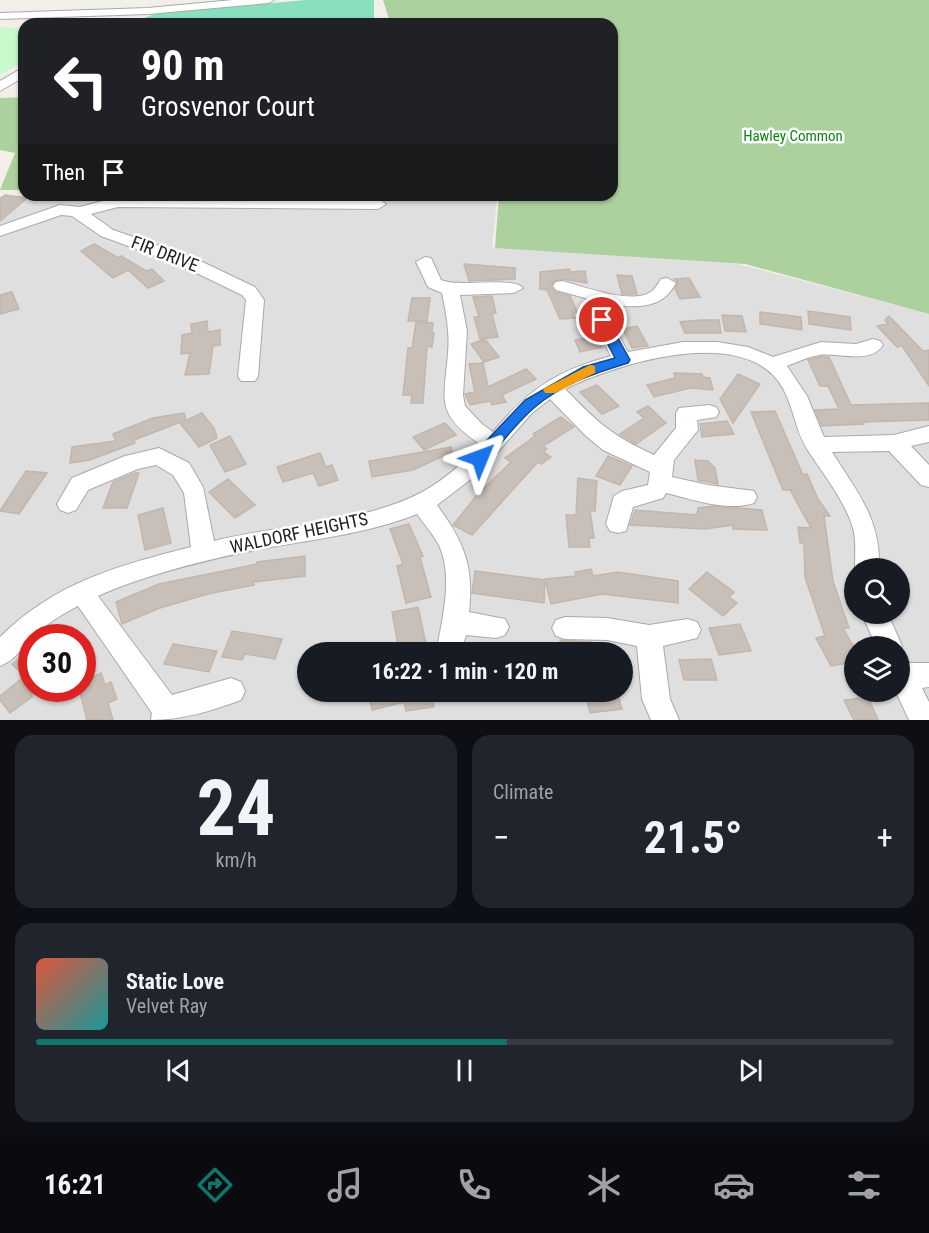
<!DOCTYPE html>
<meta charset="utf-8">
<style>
body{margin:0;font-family:"Roboto Condensed",sans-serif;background:#20242c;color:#f1f3f6;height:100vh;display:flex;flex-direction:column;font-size:22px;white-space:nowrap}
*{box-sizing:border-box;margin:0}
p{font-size:20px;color:#9ea1a6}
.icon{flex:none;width:33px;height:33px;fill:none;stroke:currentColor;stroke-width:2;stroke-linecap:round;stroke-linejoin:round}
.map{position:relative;height:720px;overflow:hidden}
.side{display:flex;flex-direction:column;gap:15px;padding:15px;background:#0d0f14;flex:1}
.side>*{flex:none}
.hud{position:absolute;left:18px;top:18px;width:600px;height:183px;border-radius:18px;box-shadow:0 2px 4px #0004;background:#202124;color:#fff;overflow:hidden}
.fabs{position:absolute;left:844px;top:558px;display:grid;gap:12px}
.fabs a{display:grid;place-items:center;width:66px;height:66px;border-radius:50%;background:#171b24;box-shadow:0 2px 4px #0004;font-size:30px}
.speed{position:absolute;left:18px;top:624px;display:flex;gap:12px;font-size:30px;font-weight:700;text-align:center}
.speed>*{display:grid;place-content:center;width:78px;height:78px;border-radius:50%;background:#171b24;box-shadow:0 2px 4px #0004;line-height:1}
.speed .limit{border:9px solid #d22;background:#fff;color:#111}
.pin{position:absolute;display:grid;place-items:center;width:51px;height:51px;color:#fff;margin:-26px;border:3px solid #fff;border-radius:50%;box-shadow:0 2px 6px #0007}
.me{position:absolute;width:66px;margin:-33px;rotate:46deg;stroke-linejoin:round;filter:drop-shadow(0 0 4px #0008)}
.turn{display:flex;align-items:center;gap:21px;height:126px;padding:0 24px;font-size:27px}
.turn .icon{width:78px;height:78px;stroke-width:2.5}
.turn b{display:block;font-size:42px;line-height:51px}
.then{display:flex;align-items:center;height:57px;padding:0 24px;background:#0003;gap:12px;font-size:22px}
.big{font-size:45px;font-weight:700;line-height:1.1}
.side .widget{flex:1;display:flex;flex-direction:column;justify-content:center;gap:9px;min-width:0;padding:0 21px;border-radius:18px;background:#20242c}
.side .dial{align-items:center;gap:0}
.dial b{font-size:78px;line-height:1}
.song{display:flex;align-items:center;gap:18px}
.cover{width:72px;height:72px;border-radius:9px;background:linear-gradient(135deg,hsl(10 70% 55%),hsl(180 70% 35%))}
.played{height:6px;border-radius:3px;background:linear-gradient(90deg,#0f766e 55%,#363941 55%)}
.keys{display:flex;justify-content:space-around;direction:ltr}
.heat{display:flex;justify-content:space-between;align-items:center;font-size:33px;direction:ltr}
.side .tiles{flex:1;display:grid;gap:15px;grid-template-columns:1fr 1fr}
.widget:last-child{grid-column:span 2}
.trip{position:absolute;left:297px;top:642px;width:336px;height:60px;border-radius:30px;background:#171b24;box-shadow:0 2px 4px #0004;font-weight:700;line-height:60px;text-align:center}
.menu{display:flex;height:96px;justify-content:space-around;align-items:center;background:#090b0e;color:#9ea1a6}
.menu .icon{width:42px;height:42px}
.menu .active{color:#0f766e}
.menu b{font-size:27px;color:#f1f3f6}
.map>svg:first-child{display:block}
.residential{fill:#e0dfdf;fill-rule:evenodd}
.forest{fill:#add19e}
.park{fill:#c8facc}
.pitch{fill:#88e0be}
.building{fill:#c7bfb8;stroke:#c4b6ab;stroke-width:1.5}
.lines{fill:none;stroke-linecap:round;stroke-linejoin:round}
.minor-casing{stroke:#a9a9a9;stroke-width:2}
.minor{fill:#fff;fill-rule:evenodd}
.route{fill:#1a73e8;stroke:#114b97;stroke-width:1.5}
.slow{fill:#f59e0b}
.labels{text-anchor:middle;stroke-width:5;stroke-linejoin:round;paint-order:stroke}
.far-park-label{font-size:15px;fill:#0c8416;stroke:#fff}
.street-label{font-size:18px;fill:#222;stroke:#fff}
</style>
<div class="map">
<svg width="929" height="720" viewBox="0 0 929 720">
<rect width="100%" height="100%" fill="#f2efe9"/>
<path class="residential" d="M0 196 497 199 492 247 738 264 929 314V720H0ZM855 568H900V614H855ZM32 638H82V688H32ZM855 646H900V692H855ZM308 652H622V692H308Z"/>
<g class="forest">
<path d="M383 0H929V314L745 264 495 248 499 195H612V24L390 22Z"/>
<path d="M24 97V190H0L15 153 0 150V98Z"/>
</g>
<path class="park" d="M0 27 24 28V61L0 75Z"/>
<path class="pitch" d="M306 0H374V24H130L154 14Z"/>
<g class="building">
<path d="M5 195 27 198 0 221V199Z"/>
<path d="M94 244 119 258 121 256 146 271 152 269 164 281 148 288 128 270 113 278 81 251Z"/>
<path d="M464 264 515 268V279L469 281Z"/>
<path d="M569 269 570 272 585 271 587 283 563 279 554 281 551 287 555 292 570 296 577 312 573 313 575 318 560 319 547 290 540 289V272Z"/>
<path d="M617 275 632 276 637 294H622Z"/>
<path d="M689 278 700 297 680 299 675 289 678 282 674 279Z"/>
<path d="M12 292 19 309 0 314V295Z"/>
<path d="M492 296 496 313 492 314 498 337 480 339 474 317H479L473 297Z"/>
<path d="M412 298H430L427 321H408Z"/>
<path d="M808 311 850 317 851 330 809 324Z"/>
<path d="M760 312 801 317 802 330 760 324Z"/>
<path d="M722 315 742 316 746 332 725 331Z"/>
<path d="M889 316 923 351 929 350V386L902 346 897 347 877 326 888 324 885 320Z"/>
<path d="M701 320H719L721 333H685L680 322Z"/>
<path d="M207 321 208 332 220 330V345L213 346 209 374 185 375 190 353 181 354 182 335 192 333 191 324Z"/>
<path d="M416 322 433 323 432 333H434L432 347 427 346 423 403H411L412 395H403L408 348H412Z"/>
<path d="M637 326 648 346 632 348 623 329Z"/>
<path d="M594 336 602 347 580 352 575 340Z"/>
<path d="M485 339 499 357 484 362 471 344Z"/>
<path d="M819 357H829L851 405 929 403V420L863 422 864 424 822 426 815 410 839 409 828 386H820L808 360Z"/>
<path d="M483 363 488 387 526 369 536 379 502 395 506 402 492 405 490 401 470 405 465 394 475 392 469 364Z"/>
<path d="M674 373 702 374 703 377 710 378 713 390 690 388 654 397 647 385 675 378Z"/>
<path d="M738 374 760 384 733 423 720 399Z"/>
<path d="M597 385 619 406 602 414 580 392Z"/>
<path d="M648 406 666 423 636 444 620 434 644 418 637 412Z"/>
<path d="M775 411 803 475 807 474 818 499 830 516H824L833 581 849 628H843L855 649V662L831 666 816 638 825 636 805 577 804 544 800 543 798 527 811 528 790 490H783L751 412Z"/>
<path d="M184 413 186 420 134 440 135 443 90 460 70 463 72 447 116 441 113 434 153 418Z"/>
<path d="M202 413 214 428 217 438 199 447 180 423Z"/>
<path d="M561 417 574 427 543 446 547 449 543 452 551 457 541 464 538 462 472 535 453 525 477 495 511 462 505 458 535 436 533 434Z"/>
<path d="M727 421 734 434 702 437 700 424Z"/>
<path d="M445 423 456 435 424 450 413 437Z"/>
<path d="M230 436 246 464 225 472 210 445Z"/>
<path d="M451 447 452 452 413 470 372 477 369 461Z"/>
<path d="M320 453 326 467 332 465 338 480 319 486 313 473 283 482 277 467Z"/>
<path d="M608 456 632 466 620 485 596 476Z"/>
<path d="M695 460 708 461 715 468 718 484 698 480Z"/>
<path d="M26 471 47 473 19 514 0 511Z"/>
<path d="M135 473H139L127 508H103L113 482Z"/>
<path d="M578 478 597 481 595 511 590 510 594 538H589L590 547H569L566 515H576Z"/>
<path d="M228 479 255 505 235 518 209 492Z"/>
<path d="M714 506 762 510 767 530 733 529V525L705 529 630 525 635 510 697 515 698 508Z"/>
<path d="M163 508 171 543 145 550 138 515Z"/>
<path d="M409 524 423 556 420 557 431 597 406 603 397 566 403 564 390 529Z"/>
<path d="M305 556V576L253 582 254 585 208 594 160 608 122 624 116 602 159 584 257 564V562Z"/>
<path d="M591 569 593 576 618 572 678 581V603L602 594 551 604 545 579 576 576 575 572Z"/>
<path d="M475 571 545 580 544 603 472 593Z"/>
<path d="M707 572 734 592 729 597 737 603 723 616 689 589Z"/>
<path d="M418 607 426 644 399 650 392 612Z"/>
<path d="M740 624 751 651 719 655 709 628Z"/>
<path d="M232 631 282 639 275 659 245 654 242 660 222 657Z"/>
<path d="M560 640 591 642 594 652H563Z"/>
<path d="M173 644 217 651 209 672 164 664Z"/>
<path d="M32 649V697L10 713 0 700V696L25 676 12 664Z"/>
<path d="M711 659 717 680H684L679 660Z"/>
<path d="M101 673 105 685 111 682 117 699 108 703 113 720H87L79 688H82V682Z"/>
<path d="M368 692H430L434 707 406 711 404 702 372 710Z"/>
<path d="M585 692H617L622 709 590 713Z"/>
<path d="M868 697 878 720H854L844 700Z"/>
</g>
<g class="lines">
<defs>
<g id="minor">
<path d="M233 0H274L269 3 148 14 0 19V13L148 8Z"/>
<path d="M24 67V77L0 91V81Z"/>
<path d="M118 197 378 199 386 204 378 209 118 207 91 214 113 230 192 257 255 287 264 300 258 376 255 381H241L238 376 246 300 242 295 180 265 101 236 72 216 61 215 0 236V226L60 205 80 207Z"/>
<path d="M425 257 431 258 441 280C460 288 514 276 523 288L514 293 460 295 467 331 463 395 465 406 482 424 493 432C529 389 556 371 611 356L592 320 596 301 556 290 553 286 556 282 562 281C583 286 633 306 652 291 656 288 658 283 661 279L667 278 676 283C663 308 639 308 613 305L610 320 628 352 683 342H717L748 347 773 357 821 342 856 344 873 339 880 341 883 345C870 365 838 352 819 355 808 357 797 362 787 366L807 396 824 437 894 435 929 426V442L911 446 929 465V487L921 485 889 451 832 452C857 492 881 519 879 568L855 569C855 557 856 544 854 532 847 503 823 474 807 449 793 427 793 395 773 375 727 329 614 365 565 389 598 423 611 435 654 455L676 428V413L679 408 709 405 716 407 719 412 716 417 697 420 698 430 674 460 672 477 708 485 754 491 757 497 754 503C727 512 692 499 666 493L663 498 633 507 626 531 618 533 610 531 606 524 614 496 622 491 648 485 650 472 603 450 586 436 550 399 532 413 479 473 437 505C464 542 474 566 469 612L505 619 509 627 505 635 496 638 466 635 461 652H439L437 648C443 616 453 576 439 545 433 534 424 524 417 514 369 533 317 539 266 548 216 557 144 575 98 596L172 695 231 678 241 682 245 691 241 700C211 711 182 720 151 720L152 713 78 606C62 614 43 626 32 638 21 649 15 660 0 666V637C56 582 117 566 191 547L184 493 173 475 156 465 138 469 88 490 76 510 68 513 60 510 57 504 72 478 125 456 159 448 189 463 203 487 214 541C280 524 364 524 424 491 445 479 464 462 481 445 435 413 444 402 448 353 450 333 446 313 442 293L428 287 416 262Z"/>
<path d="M862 614H888L902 646 900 651V646H876Z"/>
<path d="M565 617 607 618 649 625 688 619 697 622 701 630 697 638 663 646 670 699 679 720H651L642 699 637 646 607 640 565 639 556 636 552 628 556 620Z"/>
<path d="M900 659 910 663H929V687L922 688 929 702V720H909L896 692H900Z"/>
</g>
</defs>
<use href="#minor" class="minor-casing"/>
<use href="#minor" class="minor"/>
</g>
<path class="route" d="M602 316 608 320 630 360 628 363C595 373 562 384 535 407 517 422 501 444 485 462H474L472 458 474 454 525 400 583 367 615 358 595 320Z"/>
<path class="slow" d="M590 365 595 366V373L555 393H545L543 389Z"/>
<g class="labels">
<g class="far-park-label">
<text x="793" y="141">Hawley Common</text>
</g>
<g class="street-label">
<text transform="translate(165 254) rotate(21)" y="6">FIR DRIVE</text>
<text transform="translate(299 533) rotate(-12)" y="6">WALDORF HEIGHTS</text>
</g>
</g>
</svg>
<div class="fabs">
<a><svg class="icon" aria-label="search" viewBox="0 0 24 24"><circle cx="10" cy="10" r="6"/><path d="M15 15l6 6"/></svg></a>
<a><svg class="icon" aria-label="layers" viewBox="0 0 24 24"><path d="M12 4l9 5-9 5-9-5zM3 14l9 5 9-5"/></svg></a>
</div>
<div class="speed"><div class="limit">30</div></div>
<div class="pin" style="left:602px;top:320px;background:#d93025"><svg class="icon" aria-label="arrive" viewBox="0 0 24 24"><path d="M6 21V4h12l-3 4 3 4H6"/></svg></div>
<svg class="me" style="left:480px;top:458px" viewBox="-20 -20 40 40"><path d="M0-17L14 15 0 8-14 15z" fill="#1a73e8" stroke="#fff" stroke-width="4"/></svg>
<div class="trip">16:22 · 1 min · 120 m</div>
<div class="hud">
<div class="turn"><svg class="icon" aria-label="left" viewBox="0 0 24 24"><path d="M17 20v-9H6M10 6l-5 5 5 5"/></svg><div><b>90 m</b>Grosvenor Court</div></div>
<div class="then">Then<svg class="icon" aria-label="arrive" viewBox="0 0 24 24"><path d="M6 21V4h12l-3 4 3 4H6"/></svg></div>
</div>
</div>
<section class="side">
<div class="tiles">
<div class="widget dial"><b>24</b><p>km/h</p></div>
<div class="widget"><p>Climate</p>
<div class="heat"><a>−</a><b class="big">21.5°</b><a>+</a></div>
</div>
<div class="widget">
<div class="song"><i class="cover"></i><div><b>Static Love</b><p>Velvet Ray</p></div></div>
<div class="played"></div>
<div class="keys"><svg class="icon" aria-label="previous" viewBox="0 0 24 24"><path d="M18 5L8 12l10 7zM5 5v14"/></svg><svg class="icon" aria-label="pause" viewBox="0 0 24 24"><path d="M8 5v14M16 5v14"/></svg><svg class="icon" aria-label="next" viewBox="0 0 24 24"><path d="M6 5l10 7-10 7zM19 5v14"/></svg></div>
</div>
</div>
</section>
<nav class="menu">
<b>16:21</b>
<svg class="icon active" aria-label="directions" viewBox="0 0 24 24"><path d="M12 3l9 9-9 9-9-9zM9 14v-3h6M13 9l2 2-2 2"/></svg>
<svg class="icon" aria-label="music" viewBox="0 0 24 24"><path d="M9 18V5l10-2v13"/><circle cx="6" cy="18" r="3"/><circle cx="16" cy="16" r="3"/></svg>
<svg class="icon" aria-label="phone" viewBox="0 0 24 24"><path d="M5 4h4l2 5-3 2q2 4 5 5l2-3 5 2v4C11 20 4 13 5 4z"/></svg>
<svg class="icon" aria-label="climate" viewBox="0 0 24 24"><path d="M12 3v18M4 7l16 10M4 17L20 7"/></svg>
<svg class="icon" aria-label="car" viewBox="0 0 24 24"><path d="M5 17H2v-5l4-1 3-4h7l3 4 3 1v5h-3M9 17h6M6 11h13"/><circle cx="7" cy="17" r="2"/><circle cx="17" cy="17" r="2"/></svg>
<svg class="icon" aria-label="filters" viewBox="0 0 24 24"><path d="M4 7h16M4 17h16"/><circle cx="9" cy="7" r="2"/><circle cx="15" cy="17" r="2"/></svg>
</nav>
